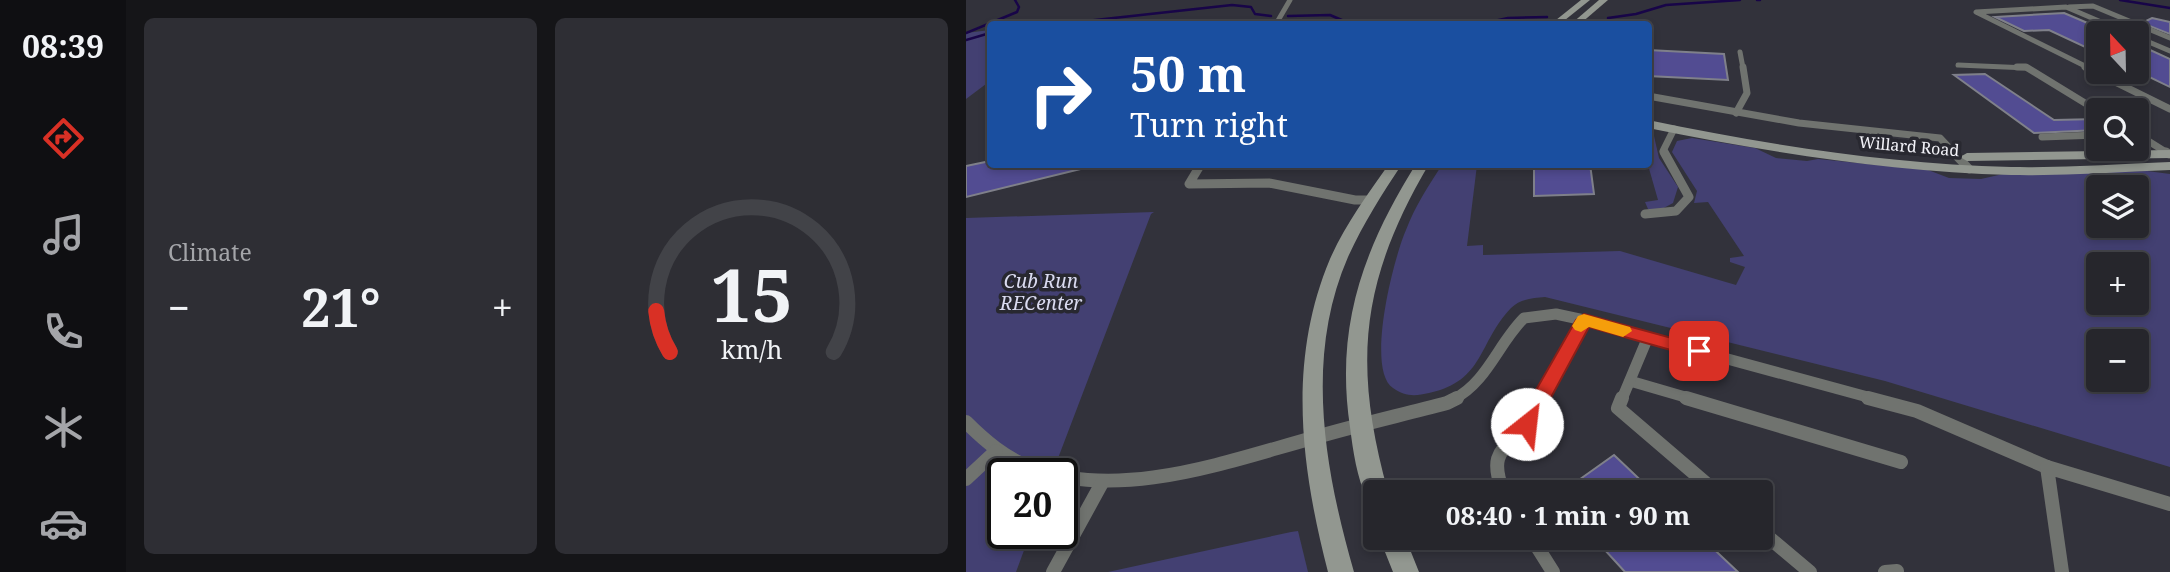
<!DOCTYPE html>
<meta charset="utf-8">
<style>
body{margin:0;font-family:"Noto Serif",serif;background:#2e2e34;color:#f1f3f6;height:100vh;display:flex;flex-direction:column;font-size:26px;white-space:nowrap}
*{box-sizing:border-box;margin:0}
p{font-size:23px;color:#a4a5a9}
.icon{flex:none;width:38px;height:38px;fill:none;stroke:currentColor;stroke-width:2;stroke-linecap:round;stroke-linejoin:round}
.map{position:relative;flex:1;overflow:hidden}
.side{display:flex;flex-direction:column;gap:18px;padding:18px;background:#151518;width:840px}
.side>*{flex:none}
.top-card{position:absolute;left:21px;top:21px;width:665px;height:147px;border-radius:7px;box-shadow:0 4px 10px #0003,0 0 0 2px #424348;background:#1a4fa0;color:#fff;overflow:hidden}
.needle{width:46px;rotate:338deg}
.buttons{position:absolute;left:1120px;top:21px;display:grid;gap:14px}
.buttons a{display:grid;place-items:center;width:63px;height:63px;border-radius:7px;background:#26262c;box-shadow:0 4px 10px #0003,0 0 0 2px #424348;font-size:35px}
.speed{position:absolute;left:21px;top:458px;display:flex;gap:14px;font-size:35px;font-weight:700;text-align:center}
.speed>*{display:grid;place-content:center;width:91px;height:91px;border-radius:50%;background:#26262c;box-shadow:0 4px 10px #0003,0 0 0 2px #424348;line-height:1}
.speed .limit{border:4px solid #111;border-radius:10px;background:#fff;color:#111}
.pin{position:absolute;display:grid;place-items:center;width:60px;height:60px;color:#fff;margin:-30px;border-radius:14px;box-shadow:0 4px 10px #0006}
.me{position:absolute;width:77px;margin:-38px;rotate:29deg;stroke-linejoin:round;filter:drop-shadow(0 0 5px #0008)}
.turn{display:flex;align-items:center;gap:24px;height:147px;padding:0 28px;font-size:32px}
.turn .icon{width:91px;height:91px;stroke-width:2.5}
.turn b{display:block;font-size:49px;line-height:60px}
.big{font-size:52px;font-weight:700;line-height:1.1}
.side .widget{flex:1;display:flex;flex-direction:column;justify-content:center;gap:10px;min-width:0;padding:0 24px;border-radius:10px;background:#2e2e34}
.side .dial{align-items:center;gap:0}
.dial svg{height:182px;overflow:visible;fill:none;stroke:#424348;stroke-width:7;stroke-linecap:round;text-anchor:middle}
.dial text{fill:#f1f3f6;stroke:none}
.heat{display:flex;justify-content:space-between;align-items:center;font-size:38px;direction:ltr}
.side .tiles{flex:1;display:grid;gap:18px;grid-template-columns:repeat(2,1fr)}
.trip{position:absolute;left:397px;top:480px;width:410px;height:70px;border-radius:7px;background:#26262c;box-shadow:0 4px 10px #0003,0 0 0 2px #424348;font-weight:700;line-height:70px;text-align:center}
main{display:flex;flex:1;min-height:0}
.menu{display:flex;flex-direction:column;width:126px;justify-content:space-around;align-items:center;background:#0f0f12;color:#a4a5a9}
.menu .icon{width:49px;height:49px}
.menu .selected{color:#d93025}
.menu b{font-size:32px;color:#f1f3f6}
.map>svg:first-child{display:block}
.green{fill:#434072;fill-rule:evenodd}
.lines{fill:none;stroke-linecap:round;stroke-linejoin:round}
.stream{stroke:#180548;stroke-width:2.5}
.building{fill:#524c92;stroke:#7f808a;stroke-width:2}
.service-far4{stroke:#70736f;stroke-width:5}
.service-far3{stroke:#70736f;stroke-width:7}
.service-far2{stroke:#70736f;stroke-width:9}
.service-far1{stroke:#70736f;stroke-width:11}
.service{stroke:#70736f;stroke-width:14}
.secondary{fill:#929790;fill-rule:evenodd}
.route{fill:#d93025;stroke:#8d1f18;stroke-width:2}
.slow{fill:#f59e0b}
.labels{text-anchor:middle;stroke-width:7;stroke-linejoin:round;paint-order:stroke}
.far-street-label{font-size:16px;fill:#f3f3f9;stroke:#282830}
.park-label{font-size:19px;font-style:italic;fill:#dadbf0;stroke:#282830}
</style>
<main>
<nav class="menu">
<b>08:39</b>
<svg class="icon selected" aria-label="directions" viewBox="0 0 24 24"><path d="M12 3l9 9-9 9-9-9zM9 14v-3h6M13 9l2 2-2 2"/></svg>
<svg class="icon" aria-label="music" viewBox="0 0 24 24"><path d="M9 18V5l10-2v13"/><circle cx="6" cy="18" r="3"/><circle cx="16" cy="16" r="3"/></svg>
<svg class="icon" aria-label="phone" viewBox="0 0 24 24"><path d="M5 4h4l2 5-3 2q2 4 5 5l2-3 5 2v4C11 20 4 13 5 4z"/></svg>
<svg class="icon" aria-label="climate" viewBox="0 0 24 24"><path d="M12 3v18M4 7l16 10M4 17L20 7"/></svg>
<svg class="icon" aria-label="car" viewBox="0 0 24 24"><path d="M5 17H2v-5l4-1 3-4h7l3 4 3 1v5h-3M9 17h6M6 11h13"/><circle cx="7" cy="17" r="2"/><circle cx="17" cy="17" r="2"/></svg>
</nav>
<section class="side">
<div class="tiles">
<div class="widget"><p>Climate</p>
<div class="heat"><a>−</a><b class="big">21°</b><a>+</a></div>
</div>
<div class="widget dial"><svg viewBox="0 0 100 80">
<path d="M14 69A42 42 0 1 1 86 69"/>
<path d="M14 69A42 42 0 0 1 8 51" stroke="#d93025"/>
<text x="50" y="56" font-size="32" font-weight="700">15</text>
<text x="50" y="72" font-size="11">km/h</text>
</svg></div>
</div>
</section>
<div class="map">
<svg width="1204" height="572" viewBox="0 0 1204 572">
<rect width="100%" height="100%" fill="#32323b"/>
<g class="green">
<path d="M24 30V81L0 99V33Z"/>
<path d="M683 131 688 136 693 158 712 187 707 203 694 210 682 209 679 202 692 200 682 165Z"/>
<path d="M726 138 789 148 810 158 841 161 852 159 962 170 983 178 1015 179 1037 174 1181 171 1204 174V467L919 381 579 297C567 298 554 299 545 308 512 342 519 381 463 393 450 396 439 397 427 388 399 369 428 257 440 230 449 206 463 185 476 165H511L501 246 517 245V255L654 251 770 285 779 267 764 262V258L778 256 742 202 728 203 731 191 706 152 711 141ZM1132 187H1171V226H1132ZM1132 264H1171V303H1132ZM1132 341H1171V380H1132Z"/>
<path d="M188 212 185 214 86 474H37V534H64L50 572H0V218Z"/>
<path d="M332 531 342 572H142L325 532Z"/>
</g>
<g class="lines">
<g class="stream">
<path d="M791 0H794"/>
<path d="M1154 0 1204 8"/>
<path d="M322 16 364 15 385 24"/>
<path d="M642 18 670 14 700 5 774 0"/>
<path d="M93 24 266 5 285 7 289 14 305 16"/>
<path d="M514 24 542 18 581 17"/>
<path d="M0 33 51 12 53 7 49 0"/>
<path d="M0 40 24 33"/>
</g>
</g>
<g class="building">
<path d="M1098 13 1145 33H1132V53L1083 30 1058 31 1029 17Z"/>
<path d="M1186 18 1204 22V34L1176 23Z"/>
<path d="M1171 44 1204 59V87L1171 71Z"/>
<path d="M682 50 758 54 762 80 682 76Z"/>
<path d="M1019 74 1088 120 1132 119V130L1068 133 988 75Z"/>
<path d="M24 161V164L131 165 0 197V166Z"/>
<path d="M568 164H624L628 194 568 196Z"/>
<path d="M648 455 687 492H596Z"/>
<path d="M627 537H735L772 572H659Z"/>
</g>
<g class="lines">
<g class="service-far4">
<path d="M1103 7 1127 6 1204 38"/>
<path d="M310 24 324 0"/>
<path d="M1171 37 1204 51"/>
<path d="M774 52 777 68"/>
<path d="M992 65 1062 68"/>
<path d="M1123 68 1010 12 1100 7 1161 33"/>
</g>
<g class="service-far3">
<path d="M1051 67H1060L1132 111"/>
<path d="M1119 67 1204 109"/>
<path d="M682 96 833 123 974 138 989 154"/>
<path d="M770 113 781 93 777 67"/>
<path d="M1171 134 1203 154"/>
<path d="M1076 137 1132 135"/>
<path d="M699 154 697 151 708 129"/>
</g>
<g class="service-far2">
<path d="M987 152 1003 169"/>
<path d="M1200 152 1203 154"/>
<path d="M235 164 223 184 303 183 389 200H405"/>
<path d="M679 214 710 211 723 197 698 152"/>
</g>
<g class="service-far1">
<path d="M664 381 726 399"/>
<path d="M488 399C521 382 532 344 558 318L590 314 618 320"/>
<path d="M574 399 618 320 909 399"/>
<path d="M656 399 682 337"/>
</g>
<g class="service">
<path d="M656 398 652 408 750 492"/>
<path d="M720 398 935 462"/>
<path d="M902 398 951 411 1081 467"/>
<path d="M0 422C19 441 39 458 65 468 155 501 259 462 347 438 391 425 436 415 481 403L491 398"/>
<path d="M0 479 30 451"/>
<path d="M537 492C523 454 535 452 559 426 566 418 570 407 575 398"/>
<path d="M794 530 844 572"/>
<path d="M565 537 587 572"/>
<path d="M87 572 137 481"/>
<path d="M919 572 931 571"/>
<path d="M1096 572 1081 467 1204 504"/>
</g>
<g class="secondary">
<path d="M615 0H624L594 24H585Z"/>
<path d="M633 0H642L614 24H605Z"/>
<path d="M682 120C802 145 923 164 1045 167 1098 168 1151 164 1204 162V170C1151 172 1098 176 1045 175 923 172 802 152 682 128Z"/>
<path d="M1204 150V158L1001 161 994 157 1001 153Z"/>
<path d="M423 164H436C416 194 397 224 382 257 338 358 359 471 388 572H362C335 468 321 361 364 259 379 225 401 195 423 164Z"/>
<path d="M450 164H463C395 280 386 362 422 492H410V502L401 499C391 478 387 451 384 427 369 327 397 249 450 164Z"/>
<path d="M413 537H439L453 572H427Z"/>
</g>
</g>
<path class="route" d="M618 314 739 347 741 351 739 356 733 358 623 327 568 429 561 432 554 429 551 424 554 418 610 320Z"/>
<path class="slow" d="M618 314 664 327 666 331 657 337 623 327 615 332 609 330 606 326 612 316Z"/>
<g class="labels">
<g class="far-street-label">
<text transform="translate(943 146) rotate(5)" y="6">Willard Road</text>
</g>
<g class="park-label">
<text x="75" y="288">Cub Run<tspan x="75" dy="22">RECenter</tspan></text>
</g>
</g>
</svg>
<div class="buttons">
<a><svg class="needle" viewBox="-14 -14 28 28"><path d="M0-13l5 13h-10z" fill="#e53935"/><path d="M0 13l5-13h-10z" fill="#a4a5a9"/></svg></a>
<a><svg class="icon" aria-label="search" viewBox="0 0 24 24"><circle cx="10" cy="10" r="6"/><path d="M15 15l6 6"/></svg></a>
<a><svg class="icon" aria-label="layers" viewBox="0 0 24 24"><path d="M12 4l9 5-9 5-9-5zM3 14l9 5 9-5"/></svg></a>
<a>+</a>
<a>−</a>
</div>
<div class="speed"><div class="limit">20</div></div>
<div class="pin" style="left:733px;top:351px;background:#d93025"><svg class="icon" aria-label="arrive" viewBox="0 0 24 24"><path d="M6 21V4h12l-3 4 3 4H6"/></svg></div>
<svg class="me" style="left:561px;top:424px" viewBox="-20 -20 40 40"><circle r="19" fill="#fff"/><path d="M0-13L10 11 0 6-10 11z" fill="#d93025"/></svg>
<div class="trip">08:40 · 1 min · 90 m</div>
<div class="top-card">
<div class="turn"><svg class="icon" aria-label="right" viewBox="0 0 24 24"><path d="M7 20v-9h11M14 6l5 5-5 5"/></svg><div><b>50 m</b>Turn right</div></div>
</div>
</div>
</main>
